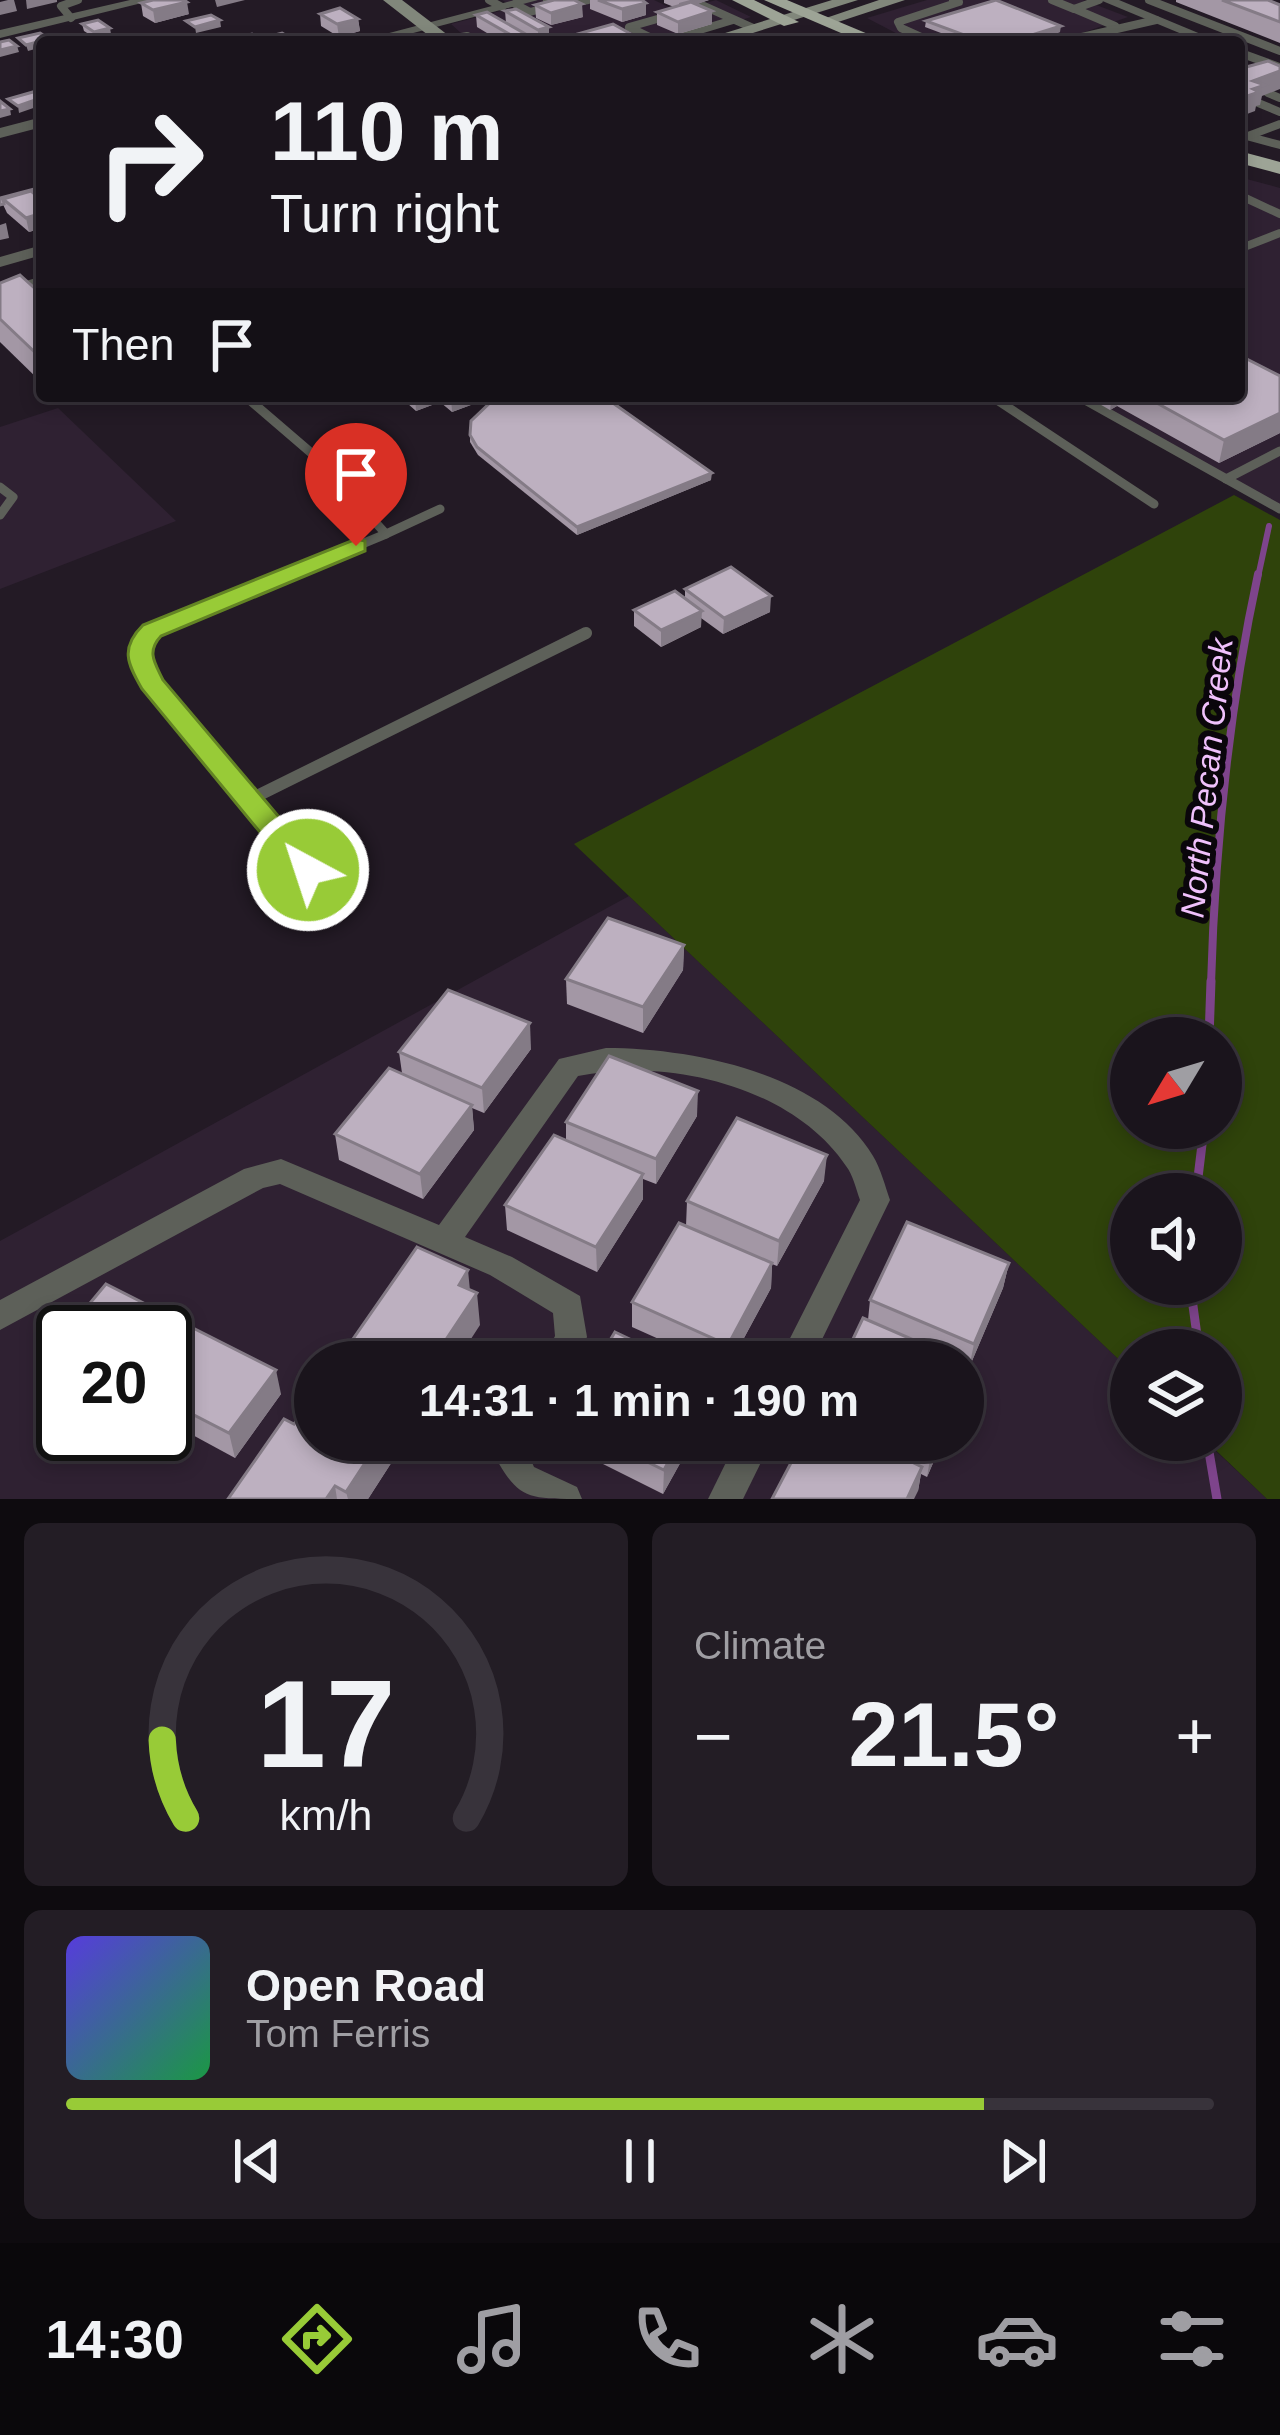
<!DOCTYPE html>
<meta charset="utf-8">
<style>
body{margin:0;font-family:Helvetica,sans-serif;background:#231d25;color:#f1f3f6;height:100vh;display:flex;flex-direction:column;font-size:45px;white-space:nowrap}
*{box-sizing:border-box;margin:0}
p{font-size:39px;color:#9f9ea3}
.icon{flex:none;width:66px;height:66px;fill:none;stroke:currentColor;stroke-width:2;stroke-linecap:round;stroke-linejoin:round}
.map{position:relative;height:1499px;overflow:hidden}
.side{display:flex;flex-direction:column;gap:24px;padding:24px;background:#0e0b0f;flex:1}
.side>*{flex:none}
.guide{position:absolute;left:36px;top:36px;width:1209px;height:366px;border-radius:12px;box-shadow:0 6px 18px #0003,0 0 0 3px #38333b;background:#1a141c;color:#f1f3f6;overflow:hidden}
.needle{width:78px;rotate:232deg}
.buttons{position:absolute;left:1110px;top:1017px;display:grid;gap:24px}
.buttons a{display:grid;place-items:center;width:132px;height:132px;border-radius:50%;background:#1a141c;box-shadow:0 6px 18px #0003,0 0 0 3px #38333b;font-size:60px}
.speed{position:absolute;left:36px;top:1305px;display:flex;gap:24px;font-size:60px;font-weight:700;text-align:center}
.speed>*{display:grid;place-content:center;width:156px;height:156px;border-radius:50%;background:#1a141c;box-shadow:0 6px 18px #0003,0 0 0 3px #38333b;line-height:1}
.speed .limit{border:6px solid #111;border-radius:18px;background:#fff;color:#111}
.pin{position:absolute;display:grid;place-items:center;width:102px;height:102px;color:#fff;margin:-123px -51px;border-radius:50% 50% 50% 0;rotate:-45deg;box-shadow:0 0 12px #0007}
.pin .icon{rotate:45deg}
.me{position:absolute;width:132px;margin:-66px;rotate:320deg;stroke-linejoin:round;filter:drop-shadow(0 0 9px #0008)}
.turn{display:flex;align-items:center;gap:42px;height:252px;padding:0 36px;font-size:54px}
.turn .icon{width:156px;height:156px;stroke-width:2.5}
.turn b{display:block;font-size:84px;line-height:102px}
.then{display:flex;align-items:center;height:114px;padding:0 36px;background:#0003;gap:24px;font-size:45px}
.big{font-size:90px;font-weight:800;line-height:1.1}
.side .tile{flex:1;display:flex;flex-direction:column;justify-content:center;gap:18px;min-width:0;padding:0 42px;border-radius:18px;background:#231d25}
.side .dial{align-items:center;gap:0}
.dial svg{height:312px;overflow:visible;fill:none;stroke:#38333b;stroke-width:7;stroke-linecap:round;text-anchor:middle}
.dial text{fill:#f1f3f6;stroke:none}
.song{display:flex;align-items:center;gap:36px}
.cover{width:144px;height:144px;border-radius:18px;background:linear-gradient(135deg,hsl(250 70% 55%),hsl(140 70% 35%))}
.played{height:12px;border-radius:6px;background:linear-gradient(90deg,#98cb37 80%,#38333b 80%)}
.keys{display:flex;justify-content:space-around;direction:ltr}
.heat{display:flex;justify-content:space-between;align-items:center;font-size:66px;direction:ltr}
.side .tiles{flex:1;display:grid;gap:24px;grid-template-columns:1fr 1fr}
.tile:last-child{grid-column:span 2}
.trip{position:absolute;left:294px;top:1341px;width:690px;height:120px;border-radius:60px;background:#1a141c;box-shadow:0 6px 18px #0003,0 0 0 3px #38333b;font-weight:800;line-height:120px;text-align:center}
.tabs{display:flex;height:192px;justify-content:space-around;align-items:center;background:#0a080b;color:#9f9ea3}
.tabs .icon{width:84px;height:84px}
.tabs .on{color:#98cb37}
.tabs b{font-size:54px;color:#f1f3f6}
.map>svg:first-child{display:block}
.built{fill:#2f2132;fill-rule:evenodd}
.green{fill:#2f430b;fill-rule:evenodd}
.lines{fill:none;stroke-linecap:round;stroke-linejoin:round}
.stream-far2{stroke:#7e448c;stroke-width:6}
.stream-far1{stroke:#7e448c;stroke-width:8}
.stream{stroke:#7e448c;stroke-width:9}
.lane-far2{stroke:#5d6059;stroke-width:8}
.lane-far1{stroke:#5d6059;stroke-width:9}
.lane{stroke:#5d6059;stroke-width:12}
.street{fill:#5d6059;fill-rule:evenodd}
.secondary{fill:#81877b;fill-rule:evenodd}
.primary{fill:#9da496;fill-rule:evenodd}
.wall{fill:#a397a5}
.shaded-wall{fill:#847b86}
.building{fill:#bdb0c0;stroke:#847b86;stroke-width:3}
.route{fill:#98cb37;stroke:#638424;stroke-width:3}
.labels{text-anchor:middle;stroke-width:12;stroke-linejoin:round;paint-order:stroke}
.water-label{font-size:33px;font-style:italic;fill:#f0c1fc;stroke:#0a060b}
</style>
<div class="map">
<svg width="1280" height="1499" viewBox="0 0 1280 1499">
<rect width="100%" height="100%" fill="#231a25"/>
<g class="built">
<path d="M502 0H654L677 11 716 0 751 17 670 42H471L451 24 512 8 541 22Z"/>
<path d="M927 0H1083L1128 17 1056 42H913L867 18Z"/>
<path d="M1239 177 1280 188V505L1082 396H1239Z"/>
<path d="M58 408 176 521 0 589V427Z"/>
<path d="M629 896 1131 1371V1440H1204L1267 1499H0V1241ZM63 1332H165V1434H63ZM315 1362H963V1440H315Z"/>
</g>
<path class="green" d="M1234 495 1280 520V1499H1267L1205 1440H1221V1350H1131V1371L574 844ZM1131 1038H1221V1128H1131ZM1131 1194H1221V1284H1131Z"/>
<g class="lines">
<path class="stream-far2" d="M1258 577 1269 526"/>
<path class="stream-far1" d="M1211 984C1215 847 1229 708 1258 574"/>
<g class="stream">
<path d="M1209 1038 1211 981"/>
<path d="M1196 1194 1204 1128"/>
<path d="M1190 1284 1199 1350"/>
<path d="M1207 1440 1217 1499"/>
</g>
<g class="lane-far2">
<path d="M489 0 502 7"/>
<path d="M1052 0 1074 9 1099 0"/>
<path d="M1149 0 1280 51"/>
<path d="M515 4 530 12 556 5 547 0"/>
<path d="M564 5 588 0"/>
<path d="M1075 9 1115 26"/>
<path d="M687 10 704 6 753 28"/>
<path d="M71 18 61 6 78 0"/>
<path d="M446 40 467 36"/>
<path d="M660 42 629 27 668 16"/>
<path d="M660 42 733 20"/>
<path d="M932 42 901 28 898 22 959 2 953 0"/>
<path d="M1060 42 1156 20"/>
<path d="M1268 93 1280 98"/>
<path d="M1251 100 1280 112"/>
<path d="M1239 134 1280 145"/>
<path d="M1248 136 1280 124"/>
<path d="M1239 195 1280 214"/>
<path d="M1239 249 1280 233"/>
</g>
<g class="lane-far1">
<path d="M0 293 42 281"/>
<path d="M245 396 316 457 386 534 282 577"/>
<path d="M991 396 1154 504"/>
<path d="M1078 396 1280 509"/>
<path d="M1226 479 1280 451"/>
<path d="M0 487 13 497 0 515"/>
<path d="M386 534 440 509"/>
</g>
<g class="lane">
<path d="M289 574 152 631 141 656 151 683 308 870"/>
<path d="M249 800 586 633"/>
</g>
<g class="street">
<path d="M130 0H154L0 38V30Z"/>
<path d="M515 0H538L379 42H355Z"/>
<path d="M1100 0H1119L1220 42H1201Z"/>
<path d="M1239 48 1280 63V72L1239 57Z"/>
<path d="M42 117V127L0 138V128Z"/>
<path d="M42 245V255L0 267V257Z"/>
<path d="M606 1048C694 1048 824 1074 873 1156 881 1169 885 1186 890 1200L811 1362H778L860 1200C856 1189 853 1175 846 1166 792 1086 667 1057 578 1076L465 1237 512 1257 580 1296 587 1337 575 1362H542L555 1336 553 1313 490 1275 280 1184 263 1188 0 1330V1300L244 1169 281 1159 439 1225 559 1059Z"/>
<path d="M499 1440H534L528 1453 534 1467 577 1487 582 1499C526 1499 518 1499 493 1453Z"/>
<path d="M737 1440H772L743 1499H708Z"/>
</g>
<g class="secondary">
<path d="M383 0H402L457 42H437Z"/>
<path d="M832 0H858L724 42H696Z"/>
<path d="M879 0H905L832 24 823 19Z"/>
</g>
<g class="primary">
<path d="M732 0H754L799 22 784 26Z"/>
<path d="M764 0H787L887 42H862Z"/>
<path d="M1239 151 1280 162V174L1239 163Z"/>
</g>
</g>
<g class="wall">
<path d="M590 0H642L646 15 622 22 590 9Z"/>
<path d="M664 0H709L697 4 712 11V24L678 34 657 25V12L674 7 664 3Z"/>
<path d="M1176 0H1268L1280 5V43L1176 2Z"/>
<path d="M141 3 189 14 155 23 143 16Z"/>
<path d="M535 5 583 17 551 25 536 18Z"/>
<path d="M516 9 549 40 538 42 529 37 530 42H502L477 27 476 15 506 23 505 11Z"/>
<path d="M320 14 358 19 360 31 339 37 321 26Z"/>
<path d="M926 21 1060 32 1029 42H965L925 27Z"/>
<path d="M82 24 111 34 95 38 84 31Z"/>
<path d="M42 187V228L29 232 7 213 0 198Z"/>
<path d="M0 283 42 295V383L0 342Z"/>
<path d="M1280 376V433L1219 463 1117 406 1110 410 1096 402 1097 396H1239Z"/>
<path d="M399 396H495L452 412 440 402 416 411Z"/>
<path d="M470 435 711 480 577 535 478 455 470 442Z"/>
<path d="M685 589 770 612 723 634 701 618V627L661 647 634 626V610L685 598Z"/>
<path d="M684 945 683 970 643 1033 567 1004 566 979Z"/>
<path d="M531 1049 484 1113 472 1108 474 1130 423 1199 339 1160 335 1134 402 1073 399 1052Z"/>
<path d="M697 1116 656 1184 643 1179V1199L597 1272 507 1230 505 1205 566 1140V1122Z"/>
<path d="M824 1181 777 1266 772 1264 771 1288 731 1362H710L632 1327V1302L686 1226 687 1201Z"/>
<path d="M1009 1263 1003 1288 969 1368 963 1392V1362L868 1320 870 1300Z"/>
<path d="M165 1332 281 1394 235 1458 165 1420Z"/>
<path d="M315 1440H406L368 1499H228Z"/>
<path d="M563 1440H693L663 1494 563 1444Z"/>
<path d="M803 1440H943L927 1477 921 1474 918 1491Z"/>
</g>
<g class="shaded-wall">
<path d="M8 0H14L17 11 0 15V2Z"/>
<path d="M26 0H57V2L27 9Z"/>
<path d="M215 0H245L217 7Z"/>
<path d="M690 0H709L679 10V3Z"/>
<path d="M187 2 189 14 155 23 153 10Z"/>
<path d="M646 3V15L622 22V9Z"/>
<path d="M582 4 583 17 551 25V13Z"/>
<path d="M712 11V24L678 34V22Z"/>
<path d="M358 19 360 31 339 37 337 24Z"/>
<path d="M220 20 221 27 196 33 195 27Z"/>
<path d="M1061 26 1060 32 1029 42H1009Z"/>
<path d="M549 27V40L538 42V30Z"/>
<path d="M110 28 111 34 95 38 94 32Z"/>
<path d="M631 34V40L624 42H601Z"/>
<path d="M49 39V42H42V47L28 51 26 45Z"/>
<path d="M17 46 19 52 0 57V50Z"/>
<path d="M1280 71V89L1262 96 1260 105 1256 106 1255 111 1239 117V99L1253 81Z"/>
<path d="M41 98 42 105 19 113 18 106Z"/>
<path d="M10 109 11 115 0 118V111Z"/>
<path d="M42 213V228L29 232 26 218Z"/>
<path d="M6 223 9 238 0 240V225Z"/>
<path d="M61 396H79L62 402Z"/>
<path d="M415 396H440V402L416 411Z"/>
<path d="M451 396H495L452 412Z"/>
<path d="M1112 396H1119L1117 406 1110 410Z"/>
<path d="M1280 413V433L1219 463 1224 440Z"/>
<path d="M712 473 711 480 577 535V527Z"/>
<path d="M771 596 770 612 723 634 724 618Z"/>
<path d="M702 611 701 627 661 647V630Z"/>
<path d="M684 945 683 970 643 1033V1007Z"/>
<path d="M530 1023 531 1049 484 1113 482 1088Z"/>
<path d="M698 1091 697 1116 656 1184V1159Z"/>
<path d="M472 1105 474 1130 423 1199 420 1174Z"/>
<path d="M827 1155 824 1181 777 1266 779 1241Z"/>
<path d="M643 1174V1199L597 1272 596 1247Z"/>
<path d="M772 1263 771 1288 731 1362H727L728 1345Z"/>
<path d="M1009 1263 1003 1288 969 1368 974 1344Z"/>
<path d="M468 1270 471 1301 477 1293 480 1325 456 1362H431L459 1285Z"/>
<path d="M276 1370 281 1394 235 1458 229 1433Z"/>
<path d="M380 1440H406L368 1499H348L346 1492Z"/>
<path d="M680 1440H693L663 1494 664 1470Z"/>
<path d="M937 1440H943L927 1477 931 1453Z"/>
<path d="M922 1467 918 1491 914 1499H907Z"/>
<path d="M335 1486 337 1499H326Z"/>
</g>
<g class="building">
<path d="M153 0H184L187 2 153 10 141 3Z"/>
<path d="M554 0H574L582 4 551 13 535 5Z"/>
<path d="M598 0H642L646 3 622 9Z"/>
<path d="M996 0 1061 26 1009 42H983L926 21Z"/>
<path d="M1222 0H1268L1280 5V22Z"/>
<path d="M691 2 712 11 678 22 657 12Z"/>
<path d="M340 8 358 19 337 24 320 14Z"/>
<path d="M516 9 549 27 538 30 505 11Z"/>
<path d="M487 12 529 36 518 39 476 15Z"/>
<path d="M211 15 220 20 195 27 186 21Z"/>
<path d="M98 20 110 28 94 32 82 24Z"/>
<path d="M613 24 631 34 601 42H549Z"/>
<path d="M40 33 49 39 26 45 18 38Z"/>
<path d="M282 33 294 40 269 42 263 38Z"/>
<path d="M252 34 263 40 231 42 228 40Z"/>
<path d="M9 40 17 46 0 50V42Z"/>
<path d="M1268 61 1280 66V71L1253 81 1265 85 1253 89 1259 92 1239 99V69Z"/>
<path d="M33 92 41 98 18 106 8 99Z"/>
<path d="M0 101 10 109 0 111Z"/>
<path d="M42 187V193L36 195 31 191 3 199 4 204 0 205V198Z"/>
<path d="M31 191 42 200V213L26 218 3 199Z"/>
<path d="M20 275 42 295V359L0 319V283Z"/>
<path d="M1239 355 1280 376V413L1224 440 1144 396H1239Z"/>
<path d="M501 396H603L712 473 577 527 477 447 470 435 471 421 495 398Z"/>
<path d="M731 567 771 596 724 618 685 589Z"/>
<path d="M675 591 702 611 661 630 634 610Z"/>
<path d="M608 918 684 945 643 1007 566 979Z"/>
<path d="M448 990 530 1023 482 1088 399 1052Z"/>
<path d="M609 1056 698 1091 656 1159 566 1122Z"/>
<path d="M389 1068 472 1105 420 1174 335 1134Z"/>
<path d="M737 1118 827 1155 779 1241 687 1201Z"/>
<path d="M554 1135 643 1174 596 1247 505 1205Z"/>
<path d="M907 1222 1009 1263 974 1344 870 1300Z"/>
<path d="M679 1223 772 1263 728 1345 632 1302Z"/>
<path d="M417 1247 468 1270 459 1285 477 1293 431 1362H337Z"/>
<path d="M106 1284 276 1370 229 1433 165 1400V1332H66Z"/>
<path d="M863 1318 969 1364 963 1379V1362H842Z"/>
<path d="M615 1332 678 1362H597Z"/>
<path d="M315 1394V1440H380L346 1492 335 1486 326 1499H228L284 1419 294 1424Z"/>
<path d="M602 1440H680L664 1470Z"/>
<path d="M803 1440H866L922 1467 907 1499H772Z"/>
<path d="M902 1440H937L931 1453Z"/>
</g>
<path class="route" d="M356 539 365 541V551L161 636C146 652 155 663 163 680L318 863 322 870 308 880 297 877 142 689C127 663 120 648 143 625Z"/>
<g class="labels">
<g class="water-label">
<text transform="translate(1206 778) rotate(-84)" y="12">North Pecan Creek</text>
</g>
</g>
</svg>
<div class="buttons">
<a><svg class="needle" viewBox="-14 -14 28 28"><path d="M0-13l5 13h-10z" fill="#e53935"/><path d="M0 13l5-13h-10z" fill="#9f9ea3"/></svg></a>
<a><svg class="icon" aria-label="sound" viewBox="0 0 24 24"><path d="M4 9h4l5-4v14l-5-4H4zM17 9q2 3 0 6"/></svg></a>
<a><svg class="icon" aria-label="layers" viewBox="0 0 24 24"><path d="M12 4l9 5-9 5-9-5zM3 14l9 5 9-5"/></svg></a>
</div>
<div class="speed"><div class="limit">20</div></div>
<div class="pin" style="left:356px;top:546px;background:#d93025"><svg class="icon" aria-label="arrive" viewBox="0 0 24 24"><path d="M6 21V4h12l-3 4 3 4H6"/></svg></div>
<svg class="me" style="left:308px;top:870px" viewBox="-20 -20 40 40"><circle r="17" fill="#98cb37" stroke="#fff" stroke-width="3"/><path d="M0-11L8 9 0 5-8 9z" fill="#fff"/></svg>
<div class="trip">14:31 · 1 min · 190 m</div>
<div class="guide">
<div class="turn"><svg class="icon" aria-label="right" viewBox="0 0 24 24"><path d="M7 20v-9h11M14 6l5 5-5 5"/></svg><div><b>110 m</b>Turn right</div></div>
<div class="then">Then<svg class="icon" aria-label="arrive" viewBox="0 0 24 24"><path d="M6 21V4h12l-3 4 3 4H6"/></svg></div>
</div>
</div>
<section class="side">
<div class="tiles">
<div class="tile dial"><svg viewBox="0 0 100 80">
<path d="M14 69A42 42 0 1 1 86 69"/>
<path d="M14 69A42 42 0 0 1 8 49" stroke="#98cb37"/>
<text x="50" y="56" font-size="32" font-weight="700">17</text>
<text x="50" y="72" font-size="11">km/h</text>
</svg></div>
<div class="tile"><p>Climate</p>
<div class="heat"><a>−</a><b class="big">21.5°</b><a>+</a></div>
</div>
<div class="tile">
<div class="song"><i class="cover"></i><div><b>Open Road</b><p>Tom Ferris</p></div></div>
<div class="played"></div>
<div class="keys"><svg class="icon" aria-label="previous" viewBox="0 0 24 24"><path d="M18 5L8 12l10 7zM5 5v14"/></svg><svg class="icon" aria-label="pause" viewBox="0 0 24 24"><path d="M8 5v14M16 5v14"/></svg><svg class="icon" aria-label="next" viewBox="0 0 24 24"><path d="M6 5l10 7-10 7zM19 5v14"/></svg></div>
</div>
</div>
</section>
<nav class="tabs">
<b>14:30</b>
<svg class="icon on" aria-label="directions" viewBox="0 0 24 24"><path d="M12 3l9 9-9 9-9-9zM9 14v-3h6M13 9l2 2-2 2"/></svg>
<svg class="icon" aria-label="music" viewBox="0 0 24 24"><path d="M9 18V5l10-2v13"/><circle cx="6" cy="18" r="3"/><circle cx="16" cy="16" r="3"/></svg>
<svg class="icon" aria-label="phone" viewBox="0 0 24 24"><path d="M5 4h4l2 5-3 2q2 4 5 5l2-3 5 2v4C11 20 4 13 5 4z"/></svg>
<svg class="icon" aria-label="climate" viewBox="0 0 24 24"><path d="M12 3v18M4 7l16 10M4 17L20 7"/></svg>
<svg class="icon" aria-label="car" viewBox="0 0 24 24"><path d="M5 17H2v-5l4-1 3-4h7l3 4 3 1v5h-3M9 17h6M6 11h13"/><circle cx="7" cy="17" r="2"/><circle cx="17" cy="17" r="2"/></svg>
<svg class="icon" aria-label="filters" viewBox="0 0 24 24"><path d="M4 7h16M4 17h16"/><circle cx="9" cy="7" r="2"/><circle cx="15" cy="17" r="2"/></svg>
</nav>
